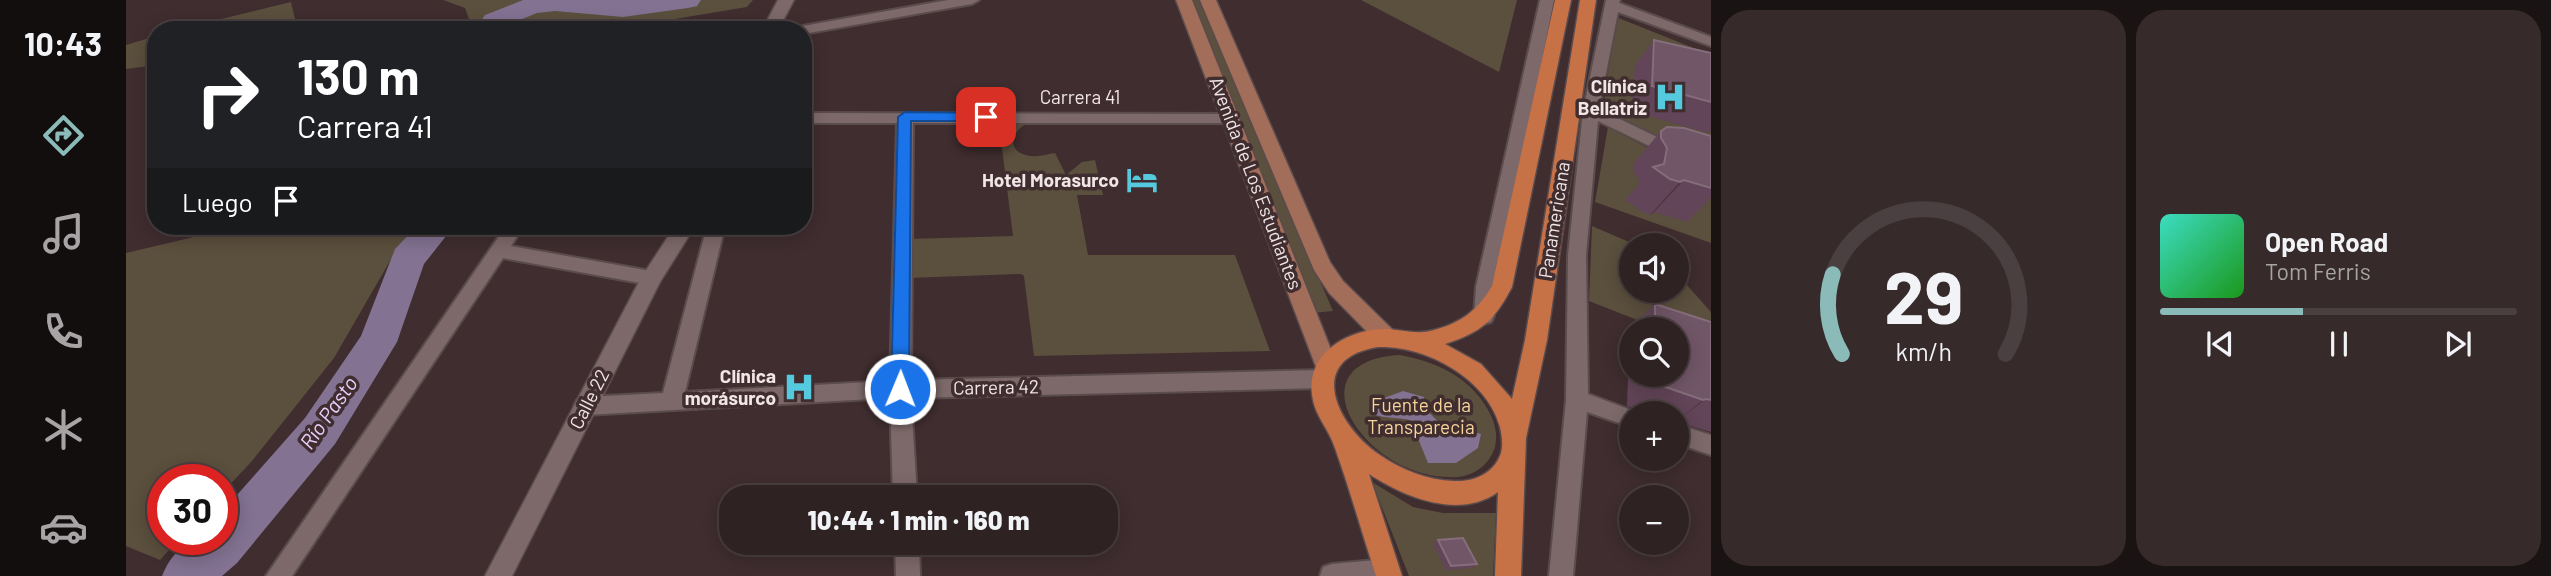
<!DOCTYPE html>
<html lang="es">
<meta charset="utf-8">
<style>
body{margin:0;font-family:Barlow,sans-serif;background:#372a2b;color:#f1f3f6;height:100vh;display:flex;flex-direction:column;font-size:26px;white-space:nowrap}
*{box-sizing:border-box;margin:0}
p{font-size:23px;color:#a7a4a6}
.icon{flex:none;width:38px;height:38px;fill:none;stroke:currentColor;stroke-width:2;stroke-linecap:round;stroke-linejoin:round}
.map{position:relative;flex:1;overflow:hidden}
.side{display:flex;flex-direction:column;gap:10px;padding:10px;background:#1a1313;width:840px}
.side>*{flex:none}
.banner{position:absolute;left:21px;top:21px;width:665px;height:214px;border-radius:28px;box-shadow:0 4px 18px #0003,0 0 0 2px #4a3f41;background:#202124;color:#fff;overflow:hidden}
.controls{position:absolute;left:1493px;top:233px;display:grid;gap:14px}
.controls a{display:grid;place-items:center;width:70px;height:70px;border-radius:50%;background:#2f2223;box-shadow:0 4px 18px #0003,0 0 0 2px #4a3f41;font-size:35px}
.speed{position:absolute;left:21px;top:464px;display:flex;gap:14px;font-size:35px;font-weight:700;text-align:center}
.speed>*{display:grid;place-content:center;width:91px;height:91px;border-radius:50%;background:#2f2223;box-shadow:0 4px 18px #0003,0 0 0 2px #4a3f41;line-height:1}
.speed .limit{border:10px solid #d22;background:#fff;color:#111}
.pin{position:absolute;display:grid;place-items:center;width:60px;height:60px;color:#fff;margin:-30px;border-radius:14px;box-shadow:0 4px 10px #0006}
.me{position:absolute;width:77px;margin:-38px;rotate:1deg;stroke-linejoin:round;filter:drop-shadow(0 0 5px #0008)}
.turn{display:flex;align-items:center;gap:24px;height:147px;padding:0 35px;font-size:32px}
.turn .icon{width:91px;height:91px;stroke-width:2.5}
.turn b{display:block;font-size:49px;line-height:60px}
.then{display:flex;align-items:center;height:66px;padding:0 35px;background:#0003;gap:14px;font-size:26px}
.side .widget{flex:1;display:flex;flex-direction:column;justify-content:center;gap:10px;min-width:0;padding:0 24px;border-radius:28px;background:#372a2b}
.side .dial{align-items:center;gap:0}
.dial svg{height:182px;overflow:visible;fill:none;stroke:#4a3f41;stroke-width:7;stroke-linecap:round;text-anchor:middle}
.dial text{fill:#f1f3f6;stroke:none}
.song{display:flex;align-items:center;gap:21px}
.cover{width:84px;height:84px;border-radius:10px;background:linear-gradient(135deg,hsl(170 70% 55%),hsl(120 70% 35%))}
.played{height:7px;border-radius:4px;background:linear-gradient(90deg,#8bbbb9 40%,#4a3f41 40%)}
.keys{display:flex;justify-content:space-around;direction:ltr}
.side .tiles{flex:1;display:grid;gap:10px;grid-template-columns:repeat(2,1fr)}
.trip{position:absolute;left:593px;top:485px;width:399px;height:70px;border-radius:28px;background:#2f2223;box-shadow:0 4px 18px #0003,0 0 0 2px #4a3f41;font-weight:800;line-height:70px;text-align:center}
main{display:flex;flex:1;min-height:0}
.dock{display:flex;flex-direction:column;width:126px;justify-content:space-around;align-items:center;background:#130e0e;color:#a7a4a6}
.dock .icon{width:49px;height:49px}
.dock .selected{color:#8bbbb9}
.dock b{font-size:32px;color:#f1f3f6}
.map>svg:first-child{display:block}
.green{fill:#5b4f3d}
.water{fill:#837292}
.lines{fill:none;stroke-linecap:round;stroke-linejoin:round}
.river{fill:#837292;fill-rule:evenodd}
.minor-casing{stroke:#5a4b4d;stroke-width:4}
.tertiary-casing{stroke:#5a4b4d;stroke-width:3}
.secondary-casing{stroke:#5a4b4d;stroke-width:3}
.primary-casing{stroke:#5a4b4d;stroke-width:3}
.minor{fill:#7d696a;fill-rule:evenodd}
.tertiary{fill:#7d696a;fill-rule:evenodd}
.secondary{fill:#a26d59;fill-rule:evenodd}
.primary{fill:#c77147;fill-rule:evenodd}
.wall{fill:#624558;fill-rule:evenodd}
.shaded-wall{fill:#4d3441}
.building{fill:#715667;stroke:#856d7b;stroke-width:2}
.route{fill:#1a73e8;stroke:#114b97;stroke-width:2}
.labels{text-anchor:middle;stroke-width:7;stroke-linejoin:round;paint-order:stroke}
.poi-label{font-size:19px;font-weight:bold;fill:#f1e5e6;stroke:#3f2d2f;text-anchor:end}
.street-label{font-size:19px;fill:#f1e5e6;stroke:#3f2d2f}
.park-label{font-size:19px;fill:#f8d49d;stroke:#3f2d2f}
.water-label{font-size:21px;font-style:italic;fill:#e9d2ff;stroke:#3f2d2f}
</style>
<main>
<nav class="dock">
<b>10:43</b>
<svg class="icon selected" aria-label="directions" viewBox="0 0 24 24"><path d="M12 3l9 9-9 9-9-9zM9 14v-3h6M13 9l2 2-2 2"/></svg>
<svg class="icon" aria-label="music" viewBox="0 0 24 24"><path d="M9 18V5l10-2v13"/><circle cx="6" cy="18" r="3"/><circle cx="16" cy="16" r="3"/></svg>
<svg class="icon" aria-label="phone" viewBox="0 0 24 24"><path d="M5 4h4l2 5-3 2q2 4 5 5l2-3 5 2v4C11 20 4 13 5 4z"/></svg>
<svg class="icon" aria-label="climate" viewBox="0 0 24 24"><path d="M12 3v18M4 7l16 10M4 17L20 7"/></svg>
<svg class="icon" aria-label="car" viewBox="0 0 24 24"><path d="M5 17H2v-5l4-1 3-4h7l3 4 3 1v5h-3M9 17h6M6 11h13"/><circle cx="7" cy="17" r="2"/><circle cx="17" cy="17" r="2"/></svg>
</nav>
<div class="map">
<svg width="1585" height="576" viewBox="0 0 1585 576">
<rect width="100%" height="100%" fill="#3f2d2f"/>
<g class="green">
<path d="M317 0H627L621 7 549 19 533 30H347L339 8Z"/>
<path d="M1059 0H1073L1207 311 1187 313Z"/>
<path d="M1235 0H1391L1373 72Z"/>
<path d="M165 2 169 19 138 30H50Z"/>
<path d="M1490 17 1585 55V163L1477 110Z"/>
<path d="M30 36V65L0 69V45Z"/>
<path d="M903 122C883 132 880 154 906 156 913 157 922 154 929 153L940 175 956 162 969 160 977 195H951L962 255H1109L1144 351 908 356 898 276 895 274 783 278 781 239 887 236 873 124Z"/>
<path d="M1482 127 1585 181V243L1469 202Z"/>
<path d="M88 226H293L264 261 208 358 126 461 96 493V480H37V539H53L34 560 0 546V253L68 237Z"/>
<path d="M1466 226 1510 245H1505V290H1550L1551 274 1585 312V348L1550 329H1534L1463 301Z"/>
<path d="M1274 355C1299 360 1322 367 1342 385 1363 404 1383 438 1360 463 1353 471 1342 476 1332 477 1241 483 1161 361 1274 355Z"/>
<path d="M1246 482 1287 507 1317 513H1370L1367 576H1283Z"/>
</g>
<path class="water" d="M1277 391 1298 397V408L1315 424 1355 434 1352 448 1330 463H1302L1291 436 1292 423C1276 415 1261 421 1245 413L1250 401Z"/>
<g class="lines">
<g class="river">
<path d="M397 0H575L571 6 562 8 497 17 429 11 411 13 384 24 387 30H359L355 21 359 15Z"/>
<path d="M291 226H328L298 264 271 342 209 444 111 563 96 576H36C49 545 65 539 96 539V512L179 418 235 336 269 249Z"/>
</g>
<defs>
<g id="minor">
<path d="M822 0H853L846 4 677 34V30H670L677 26Z"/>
<path d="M1414 0H1428L1370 287 1368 316 1365 322 1358 324 1351 322 1348 316 1350 287Z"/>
<path d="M1480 0H1494L1493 3 1585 37V46L1492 12 1473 109 1585 163V176L1472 121 1460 255 1462 394 1513 413H1505V427L1461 412 1447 576H1423L1440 400 1442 255 1457 111Z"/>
<path d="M677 113 1111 114 1113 118 1111 122 1105 123H787L785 380 1197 370 1204 373 1207 379 1204 385 1197 388 785 398 791 497H767L764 398 459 415 451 412 448 406 451 400 459 397 537 393 581 226H599L559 392 764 381 771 123H677Z"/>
<path d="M380 226H398L385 246 525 271 532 273 535 278 532 283 525 285 377 258 166 576H140Z"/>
<path d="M1550 424 1585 435V455L1550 443Z"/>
<path d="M769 542H793L794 576H770Z"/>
<path d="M1261 559 1270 563 1273 571 1271 576H1194L1197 567 1206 564Z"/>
</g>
<g id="tertiary">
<path d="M652 0H668L652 30H636Z"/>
<path d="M549 226H569L534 282 386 576H359L515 278Z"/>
</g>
<g id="secondary">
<path d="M1050 0H1066L1212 367 1209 374 1201 376 1193 374 1190 367Z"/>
<path d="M1074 0H1090L1204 262 1217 281 1269 332 1272 338 1269 344 1261 347 1253 344 1203 293 1188 270Z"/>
</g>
<path id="primary" d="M1429 0H1445L1386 287C1368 321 1356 332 1319 344L1355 364 1386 399 1399 340 1454 0H1470L1421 340 1400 438 1395 576H1369L1372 492C1333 520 1278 497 1243 474L1276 576H1250C1236 533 1224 490 1209 448 1203 429 1188 415 1186 394 1180 353 1224 328 1260 329 1278 330 1291 335 1308 330 1335 323 1352 310 1366 286ZM1252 347C1299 345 1361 378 1374 427 1376 436 1378 449 1373 458 1365 475 1346 482 1328 481 1301 480 1276 470 1254 455 1212 427 1177 359 1252 347Z"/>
</defs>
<use href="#minor" class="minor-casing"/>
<use href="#tertiary" class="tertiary-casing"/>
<use href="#secondary" class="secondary-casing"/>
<use href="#primary" class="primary-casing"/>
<use href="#minor" class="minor"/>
<use href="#tertiary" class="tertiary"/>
<use href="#secondary" class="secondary"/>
<use href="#primary" class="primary"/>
</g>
<g class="wall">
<path d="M1528 40 1585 53V130L1582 133 1505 111 1509 65Z"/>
<path d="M1535 131 1585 136V198L1561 222 1528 212 1524 215 1515 211 1499 200 1512 185 1513 180 1507 171 1508 163Z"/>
<path d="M1529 304 1585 322V432L1550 422V413H1520L1501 406 1504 328ZM1505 329H1550V374H1505Z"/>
<path d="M1312 540 1351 564 1346 568 1320 570 1307 544Z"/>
</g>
<g class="shaded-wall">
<path d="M1558 180 1528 212 1524 215 1554 182Z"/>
<path d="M1580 399 1550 422 1577 400Z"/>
</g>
<g class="building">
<path d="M1528 40 1585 53V102L1526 86Z"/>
<path d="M1541 127 1558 128 1585 136V188L1558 180 1554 182 1544 179 1527 167 1538 164 1541 148 1535 138V131Z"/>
<path d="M1529 304 1585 322V400L1580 399 1577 400 1528 383V374H1550V329H1529Z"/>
<path d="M1337 538 1351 564 1325 566 1312 540Z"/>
</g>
<path class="route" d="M779 112 860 113 867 117 860 121H785L783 389 780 394 774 396 768 394 765 389 772 117Z"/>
<defs>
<symbol id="hospital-bare" viewBox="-9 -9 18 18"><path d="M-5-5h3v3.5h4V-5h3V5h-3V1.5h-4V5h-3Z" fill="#55cadf" stroke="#3f2d2f" stroke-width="2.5" paint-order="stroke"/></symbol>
<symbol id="hotel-bare" viewBox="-9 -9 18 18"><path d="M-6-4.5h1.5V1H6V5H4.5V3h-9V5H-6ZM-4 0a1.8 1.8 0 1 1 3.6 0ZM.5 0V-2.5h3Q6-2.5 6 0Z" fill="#55cadf" stroke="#3f2d2f" stroke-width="2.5" paint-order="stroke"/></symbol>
</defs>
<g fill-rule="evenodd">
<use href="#hospital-bare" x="1522" y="75" width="44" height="44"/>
<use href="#hotel-bare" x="994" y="158" width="44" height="44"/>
<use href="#hospital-bare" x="651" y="365" width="44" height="44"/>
</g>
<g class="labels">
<g class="poi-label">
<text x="1521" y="93">Clínica<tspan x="1521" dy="22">Bellatriz</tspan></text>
<text x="993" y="187">Hotel Morasurco</text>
<text x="650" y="383">Clínica<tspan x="650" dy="22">morásurco</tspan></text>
</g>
<g class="street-label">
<text x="954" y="104">Carrera 41</text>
<text transform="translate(1130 183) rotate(69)" y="7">Avenida de Los Estudiantes</text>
<text transform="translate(1428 220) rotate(-81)" y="7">Panamericana</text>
<text transform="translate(870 387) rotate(-1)" y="7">Carrera 42</text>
<text transform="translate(463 399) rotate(-63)" y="7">Calle 22</text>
</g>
<g class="park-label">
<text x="1295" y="412">Fuente de la<tspan x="1295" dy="22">Transparecia</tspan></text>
</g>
<g class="water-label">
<text transform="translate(203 413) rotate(-55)" y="7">Río Pasto</text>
</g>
</g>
</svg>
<div class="controls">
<a><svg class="icon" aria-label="sound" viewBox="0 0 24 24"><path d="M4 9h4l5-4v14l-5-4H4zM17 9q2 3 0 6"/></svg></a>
<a><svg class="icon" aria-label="search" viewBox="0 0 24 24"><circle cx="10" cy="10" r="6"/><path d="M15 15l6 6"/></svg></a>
<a>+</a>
<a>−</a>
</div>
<div class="speed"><div class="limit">30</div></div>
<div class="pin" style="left:860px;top:117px;background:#d93025"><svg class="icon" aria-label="arrive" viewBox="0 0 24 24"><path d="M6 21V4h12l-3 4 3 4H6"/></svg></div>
<svg class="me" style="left:774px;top:389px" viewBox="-20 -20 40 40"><circle r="17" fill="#1a73e8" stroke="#fff" stroke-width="3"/><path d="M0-11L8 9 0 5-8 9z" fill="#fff"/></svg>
<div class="trip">10:44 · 1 min · 160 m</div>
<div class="banner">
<div class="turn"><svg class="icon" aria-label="right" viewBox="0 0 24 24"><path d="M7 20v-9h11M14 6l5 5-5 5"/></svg><div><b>130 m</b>Carrera 41</div></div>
<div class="then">Luego<svg class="icon" aria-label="arrive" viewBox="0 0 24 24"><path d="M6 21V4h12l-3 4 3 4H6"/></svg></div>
</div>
</div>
<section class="side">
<div class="tiles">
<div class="widget dial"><svg viewBox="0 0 100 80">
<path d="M14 69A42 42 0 1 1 86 69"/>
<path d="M14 69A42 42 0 0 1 10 34" stroke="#8bbbb9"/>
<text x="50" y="56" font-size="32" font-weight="700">29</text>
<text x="50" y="72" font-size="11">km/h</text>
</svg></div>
<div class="widget">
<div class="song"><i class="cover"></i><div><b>Open Road</b><p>Tom Ferris</p></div></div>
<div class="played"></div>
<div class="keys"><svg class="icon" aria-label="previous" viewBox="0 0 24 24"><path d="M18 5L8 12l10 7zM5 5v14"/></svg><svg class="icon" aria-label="pause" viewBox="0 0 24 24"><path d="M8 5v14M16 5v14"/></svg><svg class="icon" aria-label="next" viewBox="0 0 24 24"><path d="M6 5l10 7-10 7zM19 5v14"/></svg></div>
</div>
</div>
</section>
</main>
